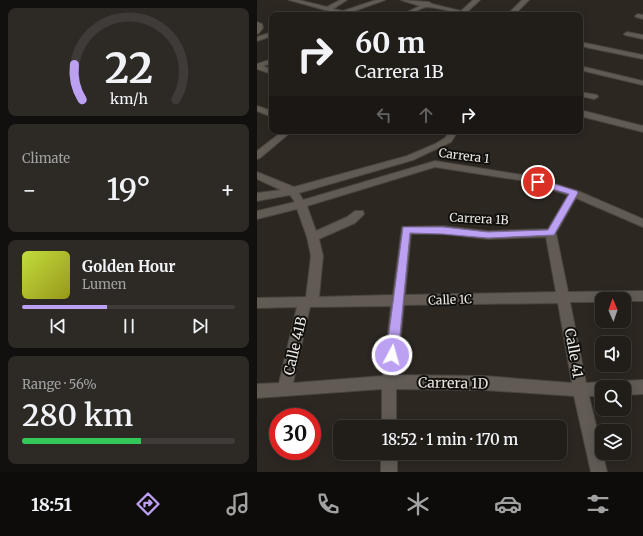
<!DOCTYPE html>
<meta charset="utf-8">
<style>
body{margin:0;font-family:Merriweather,serif;background:#2d2a26;color:#f1f3f6;height:100vh;display:flex;flex-direction:column;font-size:15px;white-space:nowrap}
*{box-sizing:border-box;margin:0}
p{font-size:13px;color:#a2a2a2}
.icon{flex:none;width:22px;height:22px;fill:none;stroke:currentColor;stroke-width:2;stroke-linecap:round;stroke-linejoin:round}
.map{position:relative;flex:1;overflow:hidden}
.side{display:flex;flex-direction:column;gap:8px;padding:8px;background:#12100e;width:257px}
.side>*{flex:none}
.hud{position:absolute;left:12px;top:12px;width:314px;height:122px;border-radius:8px;box-shadow:0 2px 10px #0003,0 0 0 1px #3e3b38;background:#211d19;color:#f1f3f6;overflow:hidden}
.needle{width:26px;rotate:358deg}
.controls{position:absolute;left:338px;top:292px;display:grid;gap:8px}
.controls a{display:grid;place-items:center;width:36px;height:36px;border-radius:8px;background:#211d19;box-shadow:0 2px 10px #0003,0 0 0 1px #3e3b38;font-size:20px}
.speed{position:absolute;left:12px;top:408px;display:flex;gap:8px;font-size:20px;font-weight:700;text-align:center}
.speed>*{display:grid;place-content:center;width:52px;height:52px;border-radius:50%;background:#211d19;box-shadow:0 2px 10px #0003,0 0 0 1px #3e3b38;line-height:1}
.speed .limit{border:6px solid #d22;background:#fff;color:#111}
.pin{position:absolute;display:grid;place-items:center;width:34px;height:34px;color:#fff;margin:-17px;border:2px solid #fff;border-radius:50%;box-shadow:0 1px 4px #0007}
.me{position:absolute;width:44px;margin:-22px;rotate:6deg;stroke-linejoin:round;filter:drop-shadow(0 0 3px #0008)}
.turn{display:flex;align-items:center;gap:14px;height:84px;padding:0 20px;font-size:18px}
.turn .icon{width:52px;height:52px;stroke-width:2.5}
.turn b{display:block;font-size:28px;line-height:34px}
.lanes{display:flex;align-items:center;height:38px;padding:0 20px;background:#0003;justify-content:center;gap:20px;direction:ltr}
.lanes .off{opacity:.35}
.big{font-size:30px;font-weight:600;line-height:1.1}
.side .tile{flex:1;display:flex;flex-direction:column;justify-content:center;gap:6px;min-width:0;padding:0 14px;border-radius:8px;background:#2d2a26}
.side .dial{align-items:center;gap:0}
.dial svg{height:104px;overflow:visible;fill:none;stroke:#3e3b38;stroke-width:7;stroke-linecap:round;text-anchor:middle}
.dial text{fill:#f1f3f6;stroke:none}
.song{display:flex;align-items:center;gap:12px}
.cover{width:48px;height:48px;border-radius:6px;background:linear-gradient(135deg,hsl(70 70% 55%),hsl(60 70% 35%))}
.played{height:4px;border-radius:2px;background:linear-gradient(90deg,#bca0f2 40%,#3e3b38 40%)}
.keys{display:flex;justify-content:space-around;direction:ltr}
.heat{display:flex;justify-content:space-between;align-items:center;font-size:22px;direction:ltr}
.charge{height:6px;border-radius:3px;background:linear-gradient(90deg,#34c759 56%,#3e3b38 0)}
.trip{position:absolute;left:76px;top:420px;width:234px;height:40px;border-radius:8px;background:#211d19;box-shadow:0 2px 10px #0003,0 0 0 1px #3e3b38;font-weight:600;line-height:40px;text-align:center}
.dock{display:flex;height:64px;justify-content:space-around;align-items:center;background:#0d0c0a;color:#a2a2a2}
.dock .icon{width:28px;height:28px}
.dock .current{color:#bca0f2}
.dock b{font-size:18px;color:#f1f3f6}
main{display:flex;flex:1;min-height:0}
.map>svg:first-child{display:block}
.lines{fill:none;stroke-linecap:round;stroke-linejoin:round}
.minor-casing{stroke:#48443e;stroke-width:2}
.minor{fill:#615b54;fill-rule:evenodd}
.route{fill:#bca0f2;stroke:#7a689d}
.labels{text-anchor:middle;stroke-width:4;stroke-linejoin:round;paint-order:stroke}
.street-label{font-size:12px;fill:#ebe7e3;stroke:#12100d}
.near-street-label{font-size:14px;fill:#ebe7e3;stroke:#12100d}
</style>
<main>
<section class="side">
<div class="tile dial"><svg viewBox="0 0 100 80">
<path d="M14 69A42 42 0 1 1 86 69"/>
<path d="M14 69A42 42 0 0 1 8 42" stroke="#bca0f2"/>
<text x="50" y="56" font-size="32" font-weight="700">22</text>
<text x="50" y="72" font-size="11">km/h</text>
</svg></div>
<div class="tile"><p>Climate</p>
<div class="heat"><a>−</a><b class="big">19°</b><a>+</a></div>
</div>
<div class="tile">
<div class="song"><i class="cover"></i><div><b>Golden Hour</b><p>Lumen</p></div></div>
<div class="played"></div>
<div class="keys"><svg class="icon" aria-label="previous" viewBox="0 0 24 24"><path d="M18 5L8 12l10 7zM5 5v14"/></svg><svg class="icon" aria-label="pause" viewBox="0 0 24 24"><path d="M8 5v14M16 5v14"/></svg><svg class="icon" aria-label="next" viewBox="0 0 24 24"><path d="M6 5l10 7-10 7zM19 5v14"/></svg></div>
</div>
<div class="tile"><p>Range · 56%</p><b class="big">280 km</b><div class="charge"></div></div>
</section>
<div class="map">
<svg width="386" height="472" viewBox="0 0 386 472">
<rect width="100%" height="100%" fill="#2c2721"/>
<g class="lines">
<defs>
<g id="minor">
<path d="M32 0H42L70 7 83 0H90L76 9 86 11 119 0H128L86 15H77L79 13Z"/>
<path d="M144 0 172 2 175 4 204 11 216 0H223L210 12 216 15C201 15 187 8 171 7 164 7 155 15 144 15L163 6Z"/>
<path d="M265 0H272L257 15H250Z"/>
<path d="M381 14 386 15V19L379 17 378 16Z"/>
<path d="M0 22 5 24 6 28 2 33 0 34Z"/>
<path d="M15 32V36L0 41V37Z"/>
<path d="M370 32 386 35V39L368 35 367 34Z"/>
<path d="M323 42 386 55V59L323 46Z"/>
<path d="M15 59V63L6 66 15 70V74L0 69V64Z"/>
<path d="M323 66 386 81V85L323 70Z"/>
<path d="M323 92 340 95 341 97 337 99 323 96Z"/>
<path d="M0 106 15 111V117L0 111Z"/>
<path d="M323 110 386 126V132L323 116Z"/>
<path d="M26 131H35L3 158 0 159V151Z"/>
<path d="M193 131H201L194 142 156 160 42 193 46 200 178 161 272 176 321 191 386 219V227L319 198 299 233 311 292 386 291V301H367V299H345V302H313L329 383 345 382 350 384 351 387H345V396H332L350 472H334L317 396 227 390 139 389V427H125V389L0 398V384L22 383 40 307 0 308V298L49 297 54 256 50 237 40 209 0 219V211L38 202 33 195 0 201V193L24 190 0 179V172L37 187 150 156 178 144 188 138ZM178 167 268 181 311 195 291 229 231 231 186 226 145 227 136 295 62 297 66 256 62 239 98 223 107 214 106 211H98L90 217 59 231 50 206ZM154 234H186L231 239 289 237 299 292 148 295ZM301 303 315 383 227 376 140 375 147 305ZM134 306 126 376 36 383 53 307Z"/>
<path d="M386 380V394L367 395V387H360L362 383 367 381Z"/>
<rect x="124" y="453" width="16" height="19"/>
</g>
</defs>
<use href="#minor" class="minor-casing"/>
<use href="#minor" class="minor"/>
</g>
<path class="route" d="M281 179 320 191 321 193 297 235 231 238 186 234 153 233 141 355 139 359 135 360 131 359 129 355 146 227H186L231 232 291 230 312 194 278 184 277 182Z"/>
<g class="labels">
<g class="street-label">
<text transform="translate(207 156) rotate(7)" y="4">Carrera 1</text>
<text transform="translate(222 219) rotate(3)" y="4">Carrera 1B</text>
<text transform="translate(193 300) rotate(-2)" y="4">Calle 1C</text>
</g>
<g class="near-street-label">
<text transform="translate(38 346) rotate(-77)" y="5">Calle 41B</text>
<text transform="translate(317 353) rotate(80)" y="5">Calle 41</text>
<text transform="translate(196 383) rotate(1)" y="5">Carrera 1D</text>
</g>
</g>
</svg>
<div class="controls">
<a><svg class="needle" viewBox="-14 -14 28 28"><path d="M0-13l5 13h-10z" fill="#e53935"/><path d="M0 13l5-13h-10z" fill="#a2a2a2"/></svg></a>
<a><svg class="icon" aria-label="sound" viewBox="0 0 24 24"><path d="M4 9h4l5-4v14l-5-4H4zM17 9q2 3 0 6"/></svg></a>
<a><svg class="icon" aria-label="search" viewBox="0 0 24 24"><circle cx="10" cy="10" r="6"/><path d="M15 15l6 6"/></svg></a>
<a><svg class="icon" aria-label="layers" viewBox="0 0 24 24"><path d="M12 4l9 5-9 5-9-5zM3 14l9 5 9-5"/></svg></a>
</div>
<div class="speed"><div class="limit">30</div></div>
<div class="pin" style="left:281px;top:182px;background:#d93025"><svg class="icon" aria-label="arrive" viewBox="0 0 24 24"><path d="M6 21V4h12l-3 4 3 4H6"/></svg></div>
<svg class="me" style="left:135px;top:355px" viewBox="-20 -20 40 40"><circle r="17" fill="#bca0f2" stroke="#fff" stroke-width="3"/><path d="M0-11L8 9 0 5-8 9z" fill="#fff"/></svg>
<div class="trip">18:52 · 1 min · 170 m</div>
<div class="hud">
<div class="turn"><svg class="icon" aria-label="right" viewBox="0 0 24 24"><path d="M7 20v-9h11M14 6l5 5-5 5"/></svg><div><b>60 m</b>Carrera 1B</div></div>
<div class="lanes"><svg class="icon off" aria-label="left" viewBox="0 0 24 24"><path d="M17 20v-9H6M10 6l-5 5 5 5"/></svg><svg class="icon off" aria-label="ahead" viewBox="0 0 24 24"><path d="M12 20V5M6 11l6-6 6 6"/></svg><svg class="icon" aria-label="right" viewBox="0 0 24 24"><path d="M7 20v-9h11M14 6l5 5-5 5"/></svg></div>
</div>
</div>
</main>
<nav class="dock">
<b>18:51</b>
<svg class="icon current" aria-label="directions" viewBox="0 0 24 24"><path d="M12 3l9 9-9 9-9-9zM9 14v-3h6M13 9l2 2-2 2"/></svg>
<svg class="icon" aria-label="music" viewBox="0 0 24 24"><path d="M9 18V5l10-2v13"/><circle cx="6" cy="18" r="3"/><circle cx="16" cy="16" r="3"/></svg>
<svg class="icon" aria-label="phone" viewBox="0 0 24 24"><path d="M5 4h4l2 5-3 2q2 4 5 5l2-3 5 2v4C11 20 4 13 5 4z"/></svg>
<svg class="icon" aria-label="climate" viewBox="0 0 24 24"><path d="M12 3v18M4 7l16 10M4 17L20 7"/></svg>
<svg class="icon" aria-label="car" viewBox="0 0 24 24"><path d="M5 17H2v-5l4-1 3-4h7l3 4 3 1v5h-3M9 17h6M6 11h13"/><circle cx="7" cy="17" r="2"/><circle cx="17" cy="17" r="2"/></svg>
<svg class="icon" aria-label="filters" viewBox="0 0 24 24"><path d="M4 7h16M4 17h16"/><circle cx="9" cy="7" r="2"/><circle cx="15" cy="17" r="2"/></svg>
</nav>
